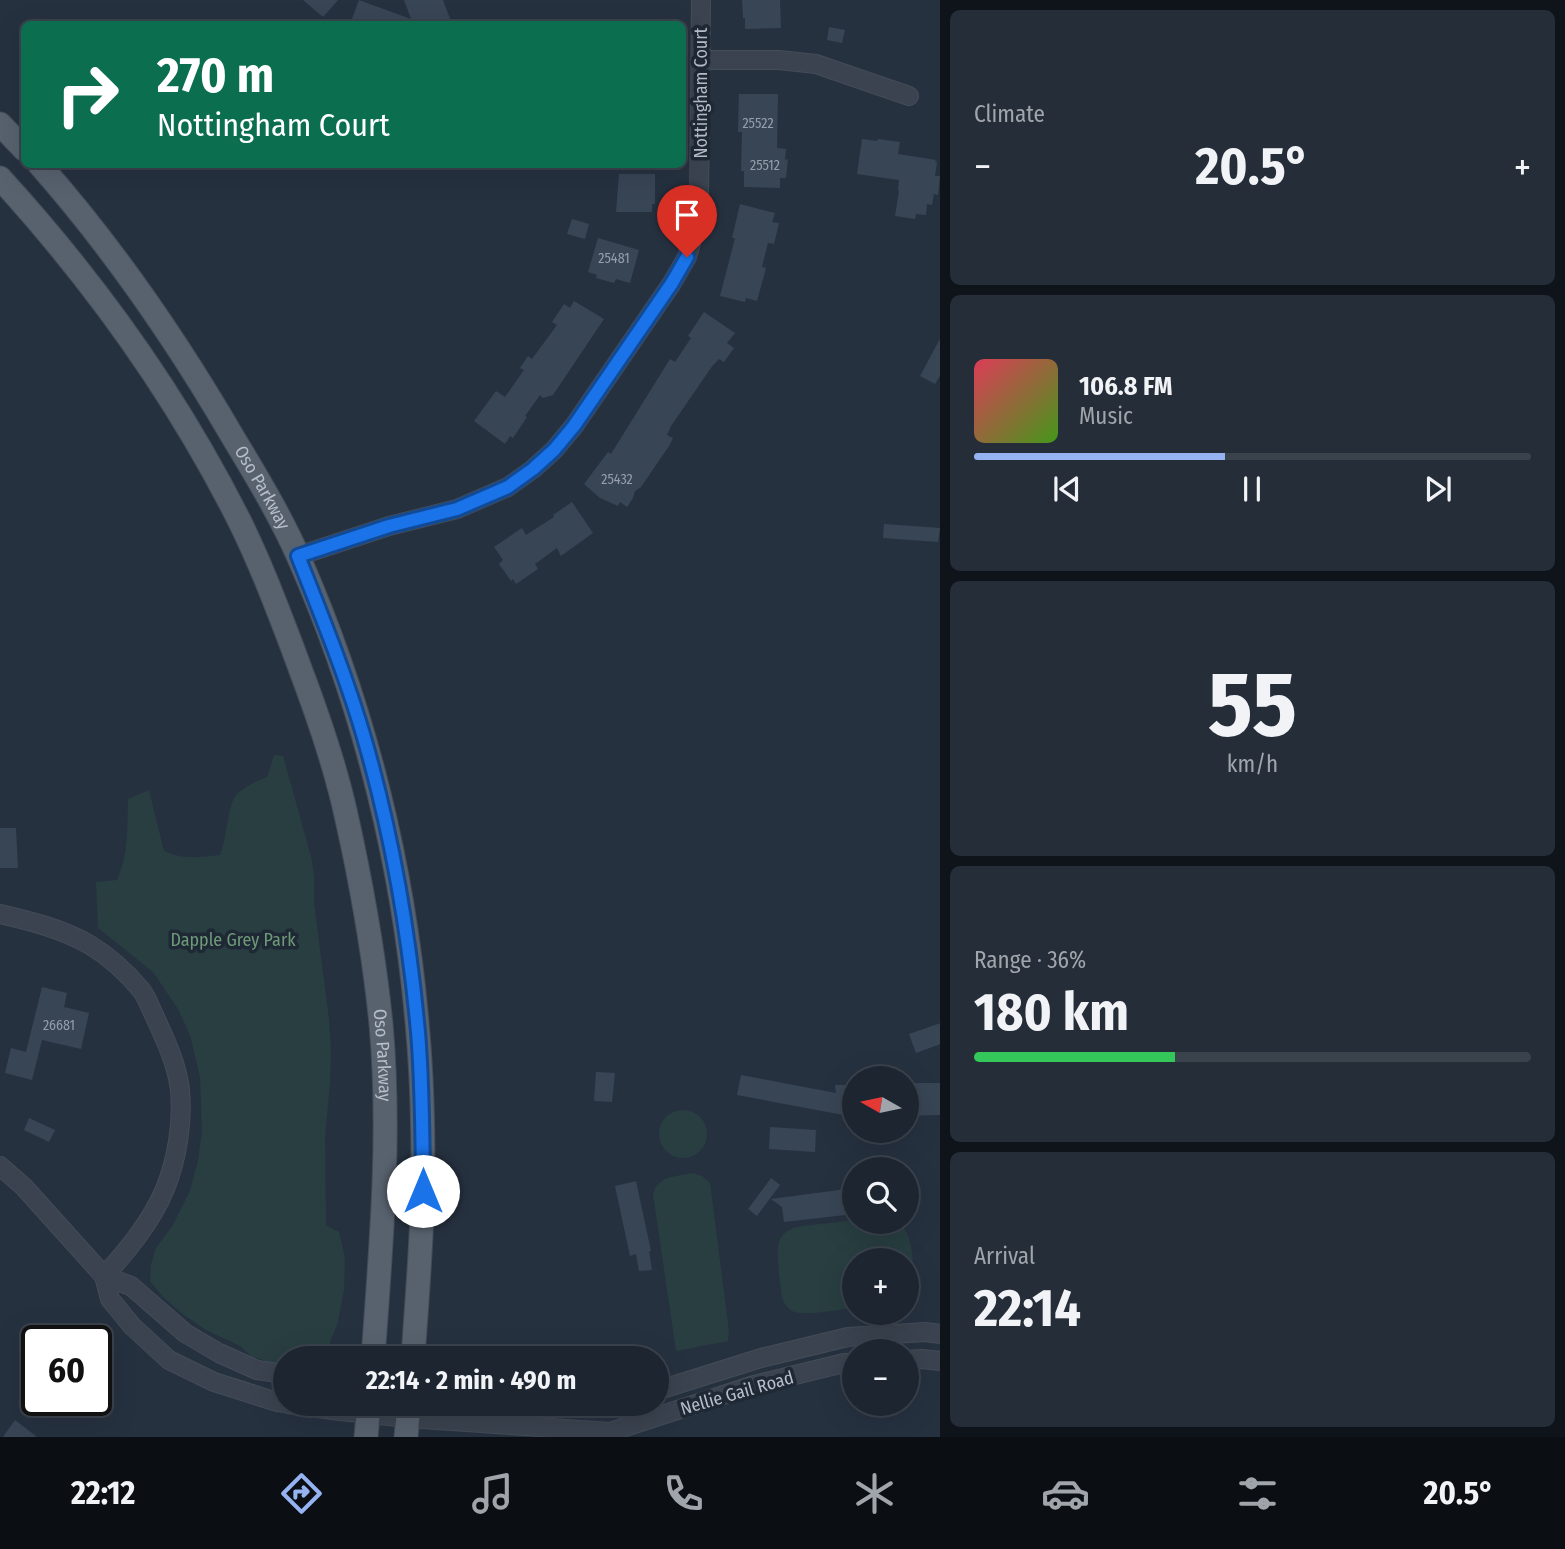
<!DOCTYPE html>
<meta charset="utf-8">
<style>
body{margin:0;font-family:"Fira Sans Condensed",sans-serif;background:#252d38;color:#f1f3f6;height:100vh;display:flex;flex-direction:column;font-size:26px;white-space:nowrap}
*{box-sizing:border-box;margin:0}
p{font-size:23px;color:#a0a5ab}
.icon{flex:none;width:38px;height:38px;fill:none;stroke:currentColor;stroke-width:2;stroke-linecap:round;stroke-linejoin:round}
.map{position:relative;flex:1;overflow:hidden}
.panel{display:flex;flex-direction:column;gap:10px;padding:10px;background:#0f141a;width:625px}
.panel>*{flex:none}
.guide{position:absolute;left:21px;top:21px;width:665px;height:147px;border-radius:10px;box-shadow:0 7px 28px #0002,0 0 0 2px #3a424c;background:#0b6e4f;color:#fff;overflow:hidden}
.needle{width:46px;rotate:279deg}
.buttons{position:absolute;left:842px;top:1066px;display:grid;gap:14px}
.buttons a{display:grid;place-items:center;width:77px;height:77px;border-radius:50%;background:#1c2530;box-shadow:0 7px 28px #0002,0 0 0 2px #3a424c;font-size:35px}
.speed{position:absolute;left:21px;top:1325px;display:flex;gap:14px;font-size:35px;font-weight:700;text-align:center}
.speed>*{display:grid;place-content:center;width:91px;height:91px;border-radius:50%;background:#1c2530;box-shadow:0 7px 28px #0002,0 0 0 2px #3a424c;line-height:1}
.speed .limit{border:4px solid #111;border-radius:10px;background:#fff;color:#111}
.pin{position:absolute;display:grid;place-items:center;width:60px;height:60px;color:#fff;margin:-72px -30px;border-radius:50% 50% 50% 0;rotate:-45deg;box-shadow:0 0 7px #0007}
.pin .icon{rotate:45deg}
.me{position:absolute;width:77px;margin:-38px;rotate:0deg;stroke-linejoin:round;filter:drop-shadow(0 0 5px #0008)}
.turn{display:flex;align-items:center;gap:24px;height:147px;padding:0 21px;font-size:32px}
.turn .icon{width:91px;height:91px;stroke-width:2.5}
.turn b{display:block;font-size:49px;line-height:60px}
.big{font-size:52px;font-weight:700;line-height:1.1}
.panel .widget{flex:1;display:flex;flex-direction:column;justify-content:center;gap:10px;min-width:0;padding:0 24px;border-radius:10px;background:#252d38}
.panel .dial{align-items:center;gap:0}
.dial b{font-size:91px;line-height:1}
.song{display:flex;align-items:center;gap:21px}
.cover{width:84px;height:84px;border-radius:10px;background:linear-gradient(135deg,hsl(350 70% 55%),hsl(100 70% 35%))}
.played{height:7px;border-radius:4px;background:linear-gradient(90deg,#95b2f1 45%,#3a424c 45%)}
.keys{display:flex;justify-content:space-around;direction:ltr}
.heat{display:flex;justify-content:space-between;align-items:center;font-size:38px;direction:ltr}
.charge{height:10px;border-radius:5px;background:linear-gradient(90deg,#34c759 36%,#3a424c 0)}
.trip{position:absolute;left:273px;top:1346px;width:396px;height:70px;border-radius:35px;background:#1c2530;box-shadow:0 7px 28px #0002,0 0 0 2px #3a424c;font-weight:700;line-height:70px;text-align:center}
.tabs{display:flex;height:112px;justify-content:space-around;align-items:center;background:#0b0f13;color:#a0a5ab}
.tabs .icon{width:49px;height:49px}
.tabs .active{color:#95b2f1}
.tabs b{font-size:32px;color:#f1f3f6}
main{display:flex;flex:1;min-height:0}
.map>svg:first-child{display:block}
.green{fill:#283e41}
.building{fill:#384555}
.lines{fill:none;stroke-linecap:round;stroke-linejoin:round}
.minor-casing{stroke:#444c59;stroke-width:20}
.major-casing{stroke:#444c59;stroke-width:25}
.minor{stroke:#3a434f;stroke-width:18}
.major{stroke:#58626f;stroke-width:23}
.route-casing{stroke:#114b97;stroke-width:18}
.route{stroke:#1a73e8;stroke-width:12}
.labels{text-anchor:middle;stroke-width:7;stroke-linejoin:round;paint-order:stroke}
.number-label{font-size:14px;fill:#959eab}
.street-label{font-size:18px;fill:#b7beca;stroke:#1f2835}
.park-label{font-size:18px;fill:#6e9a78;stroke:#1f2835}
</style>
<main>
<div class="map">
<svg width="941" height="1437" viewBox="0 0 941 1437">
<rect width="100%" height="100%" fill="#263140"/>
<g class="green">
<path d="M274 755 283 756 312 860 314 877V903L329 1019 331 1051 330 1082 325 1139 326 1225 339 1232 345 1258 344 1290 338 1322 330 1342V1358H285V1368L251 1356 240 1346 206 1330 184 1315 164 1298 150 1281 151 1264 156 1248 173 1225 190 1191 198 1160 202 1131 200 1078 190 1035 178 1009 153 972 98 928 96 882 117 880C129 854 127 827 128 799L149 790 164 851C184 860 199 857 220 855 227 839 227 805 237 794 245 786 257 781 267 777Z"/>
<circle cx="683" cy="1134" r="24"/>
<path d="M693 1173 702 1176 710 1183 729 1331 728 1341 676 1351 653 1194C659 1175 675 1177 693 1173Z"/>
<path d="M854 1220 899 1222C915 1237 916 1273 907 1291L906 1260H854V1308C840 1309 804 1317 792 1311 787 1308 784 1303 782 1298 781 1282 773 1248 782 1236 786 1231 791 1229 796 1227Z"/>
</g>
<g class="building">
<path d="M303 0H338L323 17Z"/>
<path d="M359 0 411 19 404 0H443L452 24H350Z"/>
<path d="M742 0H780L781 28 745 29V18H743Z"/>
<path d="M829 27 845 30 842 43 827 40Z"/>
<path d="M739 94H778L777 148 786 149 785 160 788 159 786 178H780V188L744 187V171H741L742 132H738Z"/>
<path d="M862 139 877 141 878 139 900 142 898 154 936 160 935 162H937L935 176H940L938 195 934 194 932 205 927 204 926 215 916 214 915 219 895 216 899 191 898 190 899 180 857 174Z"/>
<path d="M619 174H655V204H652V212H616Z"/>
<path d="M740 204 775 213 772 222 779 223 774 244 768 243 762 267 766 268 757 301 746 298 745 302 720 296 735 238H732Z"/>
<path d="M572 219 589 224 585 239 567 234Z"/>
<path d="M598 238 639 250 630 283 616 279 614 283 596 278 597 275 588 272Z"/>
<path d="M574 301 604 319 553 395 543 398 540 395 525 416 527 417 513 438 510 436 505 444 474 421 496 391 505 397 524 370 520 368 528 356 532 359 557 325 552 322 564 304 570 308Z"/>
<path d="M704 312 735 333 727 343 734 348 724 362 719 359 713 365 671 426 667 435 673 438 669 446 641 487 635 491 633 498 627 507 620 502 618 506 600 498 584 484 608 452 611 454 670 359 675 362 691 338 688 336Z"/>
<path d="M941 337V374L935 384 920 376Z"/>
<path d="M572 502 593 533 561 556 557 548 535 564 538 569 516 584 513 579 511 581 499 564 503 560 494 547 522 528 526 535 554 517 553 515Z"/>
<path d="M884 524 940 528 938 542 883 538Z"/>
<path d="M0 828H16L18 868H0Z"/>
<path d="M42 987 67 993 64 1007 89 1013 81 1049 42 1040 32 1080 5 1073 11 1048 26 1052Z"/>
<path d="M941 1023V1044L916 1053 909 1034Z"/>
<path d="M596 1072 615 1073 612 1102 594 1101Z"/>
<path d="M741 1075 836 1093 835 1085H854V1117L737 1095Z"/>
<path d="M906 1083H941V1115L906 1116Z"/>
<path d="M29 1118 55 1130 49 1142 24 1130Z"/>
<path d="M770 1127 816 1130 815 1152 769 1149Z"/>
<path d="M771 1178 780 1185 757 1216 748 1209Z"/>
<path d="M636 1181 651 1251H649L652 1270 639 1271 636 1254 630 1256 615 1186Z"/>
<path d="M854 1188V1214L784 1222 782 1207 771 1199Z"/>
<path d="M15 1420 37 1437H3Z"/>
</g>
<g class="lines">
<defs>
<g id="minor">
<path d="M700 60H779L816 64 909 96"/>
<path d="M298 556 389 526 457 509 508 487 533 469 554 450 574 426 672 283 687 257 694 232 699 201 701 0"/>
<path d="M0 914C30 921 63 929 90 945 110 957 128 974 142 991 147 998 150 1007 154 1015 165 1039 177 1064 180 1090 183 1123 177 1159 165 1189 151 1222 128 1250 104 1276"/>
<path d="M0 1166 24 1187 104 1276 110 1299 132 1326 169 1360 214 1382 277 1402 285 1403"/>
<path d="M104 1276 131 1286 185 1333 219 1353 257 1370 285 1374"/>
<path d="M906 1360 921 1359 941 1361"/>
<path d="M656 1391 761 1358 848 1337 925 1332 941 1334"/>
<path d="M288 1404 340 1411 408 1418 610 1432 754 1385 844 1363H854"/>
<path d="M539 1404 614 1405 619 1404"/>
</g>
<g id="major">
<path d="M0 124 24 149"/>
<path id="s1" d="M39 164C114 249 177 341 234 439 257 477 281 517 299 558 365 708 405 871 418 1034 422 1079 423 1125 423 1170 423 1233 417 1296 413 1358"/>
<path id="s2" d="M0 178C94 281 176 395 239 520 259 560 275 602 291 644 309 692 327 740 340 790 345 809 349 828 353 847 365 905 375 964 381 1024 391 1135 381 1247 373 1358"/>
<path d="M366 1437 369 1404"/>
<path d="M406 1437 409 1404"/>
</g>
</defs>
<use href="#minor" class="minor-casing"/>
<use href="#major" class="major-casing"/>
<use href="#minor" class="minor"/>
<use href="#major" class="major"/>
</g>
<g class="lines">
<defs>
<path id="route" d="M423 1191V1170C422 1124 422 1078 418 1032 409 934 392 835 365 741 347 678 322 617 298 556L389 526 457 509 508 487 533 469 554 450 574 426 672 283 687 257"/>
</defs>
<use href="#route" class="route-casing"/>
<use href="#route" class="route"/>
</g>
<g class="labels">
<g class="number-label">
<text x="758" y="128">25522</text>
<text x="765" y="170">25512</text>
<text x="614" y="263">25481</text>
<text x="617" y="484">25432</text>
<text x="59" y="1030">26681</text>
</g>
<g class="street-label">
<text transform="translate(701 93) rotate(-90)" y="6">Nottingham Court</text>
<text dy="6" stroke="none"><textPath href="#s1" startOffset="394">Oso Parkway</textPath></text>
<text dy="6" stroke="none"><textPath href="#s2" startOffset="976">Oso Parkway</textPath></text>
<text transform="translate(737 1393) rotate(-16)" y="6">Nellie Gail Road</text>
</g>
<g class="park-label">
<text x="233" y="946">Dapple Grey Park</text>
</g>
</g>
</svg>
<div class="buttons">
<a><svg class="needle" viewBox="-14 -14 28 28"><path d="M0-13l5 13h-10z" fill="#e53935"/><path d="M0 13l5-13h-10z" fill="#a0a5ab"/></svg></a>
<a><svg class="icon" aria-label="search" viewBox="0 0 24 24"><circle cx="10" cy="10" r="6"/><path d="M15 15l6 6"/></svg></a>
<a>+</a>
<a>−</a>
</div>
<div class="speed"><div class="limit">60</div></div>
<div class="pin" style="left:687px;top:257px;background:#d93025"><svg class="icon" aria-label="arrive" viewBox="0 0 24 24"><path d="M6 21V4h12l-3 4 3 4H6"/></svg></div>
<svg class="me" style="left:423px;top:1191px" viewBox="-20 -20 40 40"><circle r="19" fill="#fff"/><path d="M0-13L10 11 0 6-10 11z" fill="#1a73e8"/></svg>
<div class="trip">22:14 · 2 min · 490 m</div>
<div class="guide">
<div class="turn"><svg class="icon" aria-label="right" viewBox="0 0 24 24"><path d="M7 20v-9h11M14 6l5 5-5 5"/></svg><div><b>270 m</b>Nottingham Court</div></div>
</div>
</div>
<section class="panel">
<div class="widget"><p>Climate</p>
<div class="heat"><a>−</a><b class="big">20.5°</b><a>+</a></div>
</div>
<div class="widget">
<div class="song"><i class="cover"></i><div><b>106.8 FM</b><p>Music</p></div></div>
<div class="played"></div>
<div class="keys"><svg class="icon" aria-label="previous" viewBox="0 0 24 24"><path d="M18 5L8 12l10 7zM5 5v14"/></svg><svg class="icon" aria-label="pause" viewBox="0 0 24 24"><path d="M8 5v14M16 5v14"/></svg><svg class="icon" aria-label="next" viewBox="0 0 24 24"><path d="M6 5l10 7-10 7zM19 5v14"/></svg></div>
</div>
<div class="widget dial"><b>55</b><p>km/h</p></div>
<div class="widget"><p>Range · 36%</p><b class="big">180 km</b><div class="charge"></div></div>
<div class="widget"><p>Arrival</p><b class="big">22:14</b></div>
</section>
</main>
<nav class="tabs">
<b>22:12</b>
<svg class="icon active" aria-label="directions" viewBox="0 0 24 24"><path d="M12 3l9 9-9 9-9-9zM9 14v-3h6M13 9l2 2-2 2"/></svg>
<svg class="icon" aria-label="music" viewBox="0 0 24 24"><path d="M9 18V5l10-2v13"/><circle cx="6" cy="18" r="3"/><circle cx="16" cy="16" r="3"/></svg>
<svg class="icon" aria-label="phone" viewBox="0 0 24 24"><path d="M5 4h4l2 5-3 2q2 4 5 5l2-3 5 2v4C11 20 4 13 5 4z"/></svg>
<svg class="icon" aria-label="climate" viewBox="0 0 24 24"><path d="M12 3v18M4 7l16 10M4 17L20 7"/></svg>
<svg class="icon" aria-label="car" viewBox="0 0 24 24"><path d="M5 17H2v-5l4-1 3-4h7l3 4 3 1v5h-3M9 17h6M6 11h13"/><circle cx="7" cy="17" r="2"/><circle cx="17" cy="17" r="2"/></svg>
<svg class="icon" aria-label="filters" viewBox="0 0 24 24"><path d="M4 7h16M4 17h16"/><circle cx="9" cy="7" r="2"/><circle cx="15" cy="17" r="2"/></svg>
<b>20.5°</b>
</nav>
